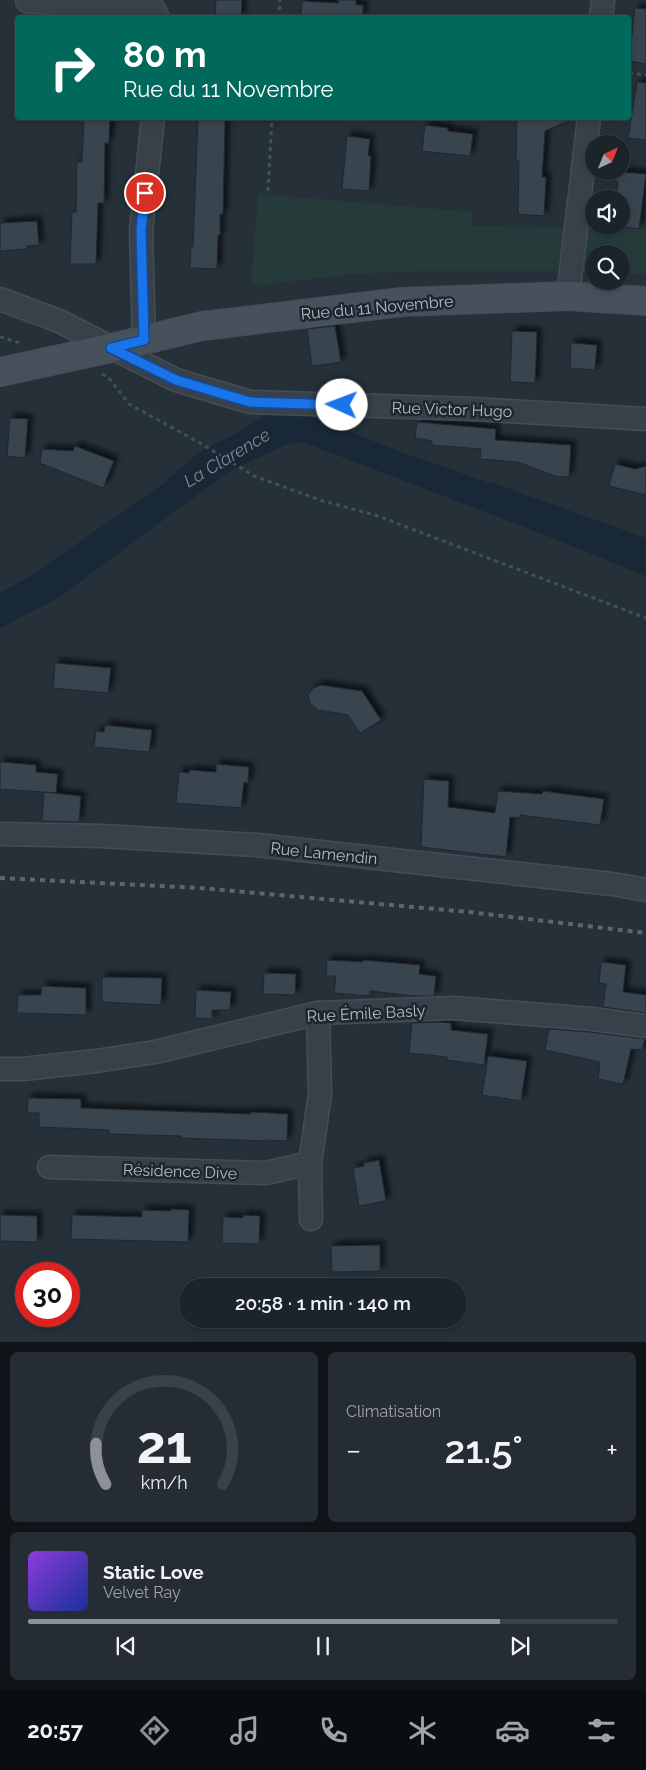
<!DOCTYPE html>
<html lang="fr">
<meta charset="utf-8">
<style>
body{margin:0;font-family:Raleway,sans-serif;background:#252c33;color:#f1f3f6;height:100vh;display:flex;flex-direction:column;font-size:19px;white-space:nowrap}
*{box-sizing:border-box;margin:0}
p{font-size:16px;color:#a0a4a9}
.icon{flex:none;width:28px;height:28px;fill:none;stroke:currentColor;stroke-width:2;stroke-linecap:round;stroke-linejoin:round}
.map{position:relative;height:1342px;overflow:hidden}
.drawer{display:flex;flex-direction:column;gap:10px;padding:10px;background:#0f1418;flex:1}
.drawer>*{flex:none}
.guide{position:absolute;left:15px;top:15px;width:616px;height:105px;border-radius:5px;box-shadow:0 2px 8px #0003,0 0 0 1px #3a4147;background:#00695c;color:#fff;overflow:hidden}
.needle{width:32px;rotate:43deg}
.buttons{position:absolute;left:585px;top:135px;display:grid;gap:10px}
.buttons a{display:grid;place-items:center;width:45px;height:45px;border-radius:50%;background:#1c242b;box-shadow:0 2px 8px #0003,0 0 0 1px #3a4147;font-size:25px}
.speed{position:absolute;left:15px;top:1262px;display:flex;gap:10px;font-size:25px;font-weight:700;text-align:center}
.speed>*{display:grid;place-content:center;width:65px;height:65px;border-radius:50%;background:#1c242b;box-shadow:0 2px 8px #0003,0 0 0 1px #3a4147;line-height:1}
.speed .limit{border:8px solid #d22;background:#fff;color:#111}
.pin{position:absolute;display:grid;place-items:center;width:42px;height:42px;color:#fff;margin:-21px;border:2px solid #fff;border-radius:50%;box-shadow:0 1px 5px #0007}
.me{position:absolute;width:55px;margin:-28px;rotate:272deg;stroke-linejoin:round;filter:drop-shadow(0 0 4px #0008)}
.turn{display:flex;align-items:center;gap:18px;height:105px;padding:0 25px;font-size:22px}
.turn .icon{width:65px;height:65px;stroke-width:2.5}
.turn b{display:block;font-size:35px;line-height:42px}
.big{font-size:38px;font-weight:600;line-height:1.1}
.drawer .widget{flex:1;display:flex;flex-direction:column;justify-content:center;gap:8px;min-width:0;padding:0 18px;border-radius:8px;background:#252c33}
.drawer .dial{align-items:center;gap:0}
.dial svg{height:130px;overflow:visible;fill:none;stroke:#3a4147;stroke-width:7;stroke-linecap:round;text-anchor:middle}
.dial text{fill:#f1f3f6;stroke:none}
.song{display:flex;align-items:center;gap:15px}
.cover{width:60px;height:60px;border-radius:8px;background:linear-gradient(135deg,hsl(270 70% 55%),hsl(230 70% 35%))}
.played{height:5px;border-radius:2px;background:linear-gradient(90deg,#8c9099 80%,#3a4147 80%)}
.keys{display:flex;justify-content:space-around;direction:ltr}
.heat{display:flex;justify-content:space-between;align-items:center;font-size:28px;direction:ltr}
.drawer .tiles{flex:1;display:grid;gap:10px;grid-template-columns:1fr 1fr}
.widget:last-child{grid-column:span 2}
.trip{position:absolute;left:179px;top:1278px;width:288px;height:50px;border-radius:25px;background:#1c242b;box-shadow:0 2px 8px #0003,0 0 0 1px #3a4147;font-weight:600;line-height:50px;text-align:center}
.dock{display:flex;height:80px;justify-content:space-around;align-items:center;background:#0b0e11;color:#a0a4a9}
.dock .icon{width:35px;height:35px}
.dock .on{color:#8c9099}
.dock b{font-size:22px;color:#f1f3f6}
.map>svg:first-child{display:block}
.green{fill:#273a3a}
.water{fill:#192836}
.building{fill:#374450;stroke:#1f2831;filter:url(#shadow)}
.lines{fill:none;stroke-linecap:round;stroke-linejoin:round}
.street-casing{stroke:#444d56;stroke-width:25}
.secondary-casing{stroke:#444d56;stroke-width:30}
.path{stroke:#3f5352;stroke-width:3;stroke-dasharray:4 4;stroke-linecap:butt}
.street{stroke:#38414a;stroke-width:22}
.secondary{stroke:#47515c;stroke-width:28}
.rail{stroke:#5b6670;stroke-width:4;stroke-dasharray:5 5;stroke-linecap:butt}
.route-casing{stroke:#114b97;stroke-width:12}
.route{stroke:#1a73e8;stroke-width:9}
.labels{text-anchor:middle;stroke-width:5;stroke-linejoin:round;paint-order:stroke}
.street-label{font-size:16px;fill:#b4bcc5;stroke:#1d262f}
.water-label{font-size:18px;font-style:italic;fill:#708aa1;stroke:#1d262f}
</style>
<div class="map">
<svg width="646" height="1343" viewBox="0 0 646 1343">
<defs>
<filter id="shadow"><feDropShadow dx="4.5" dy="-4.5" stdDeviation="2.5" flood-color="#0009"/></filter>
</defs>
<rect width="100%" height="100%" fill="#253039"/>
<g class="green">
<path d="M258 194 472 212V226L566 228 560 271H426L354 274 251 286Z"/>
<path d="M587 221 594 222V226H621L646 229V274L621 273V254H594V271C578 257 585 239 587 221Z"/>
</g>
<path class="water" d="M278 413 304 414 406 454 484 481V483H493L646 538V576L535 531 303 442 287 444 228 472 58 598 0 628V593L29 577 163 484 198 453 239 432 266 415Z"/>
<g class="building">
<path d="M216 0H242L241 18H215Z"/>
<path d="M338 0H356V5H363V18H301L302 1 338 3Z"/>
<path d="M635 8 646 9V64L629 61Z"/>
<path d="M637 82 646 83V140L628 138Z"/>
<path d="M84 118H110L109 143H105L104 203H98L96 264H70L72 212H76L77 162H82Z"/>
<path d="M198 118H225L223 214H220V235H218L217 269 190 268 191 247H193Z"/>
<path d="M517 118H576L545 131 542 177H546L544 216 518 214 519 161H516Z"/>
<path d="M425 125 448 128V131L473 134 470 156 422 151Z"/>
<path d="M347 136 370 139 368 156H371L369 191 342 189Z"/>
<path d="M609 171 646 174 639 229 620 226 621 199H616L618 183Z"/>
<path d="M37 221 39 245 27 246V249L0 251V223Z"/>
<path d="M335 326 341 362 312 366 307 329Z"/>
<path d="M512 331 537 332 535 383 510 382Z"/>
<path d="M571 343 597 345 595 370 570 368Z"/>
<path d="M10 418 28 419 25 458 7 456Z"/>
<path d="M417 422 496 429 495 440 571 445 569 477 555 476 518 462 480 459 481 449 432 445V441L415 438Z"/>
<path d="M75 446 114 461 103 488 40 463 42 449 73 451Z"/>
<path d="M615 464 635 469 646 466V495L609 486Z"/>
<path d="M55 663 111 668 108 693 53 688Z"/>
<path d="M321 685 362 691 381 720 360 733 348 715 318 710 310 703 308 695 313 688Z"/>
<path d="M105 725 152 730 149 752 94 747 96 731 104 732Z"/>
<path d="M0 762 36 765V772L58 774 56 793 0 789Z"/>
<path d="M216 764 249 767 248 783 244 782 241 808 176 803 179 772 189 773V770L216 772Z"/>
<path d="M424 779 449 781 448 807 495 813 498 791 542 794 543 791 604 799 600 825 520 815 519 818 510 817 506 857 421 847Z"/>
<path d="M44 792 81 796 79 822 42 821Z"/>
<path d="M327 960 363 962V960L420 965 419 974 436 976 434 996H415L370 991V996L334 993 336 976H326Z"/>
<path d="M601 962 626 965 623 992 646 995V1013L603 1007 606 984 599 983Z"/>
<path d="M264 973 296 974 295 995 263 994Z"/>
<path d="M102 977 162 978 161 1005 102 1002Z"/>
<path d="M42 986 86 988V1015L17 1013 18 995H41Z"/>
<path d="M196 990 231 992 230 1010H212V1019L195 1018Z"/>
<path d="M437 1022 451 1023V1030L488 1034 484 1065 447 1060V1057L409 1053 412 1023Z"/>
<path d="M549 1029 590 1032 645 1039 642 1050 631 1049 623 1084 598 1079 600 1062 545 1050Z"/>
<path d="M488 1056 527 1061 521 1101 482 1095Z"/>
<path d="M28 1098 81 1099V1108L251 1114V1112L288 1114 287 1141 267 1140 266 1141 181 1138V1136L109 1134V1130L39 1127V1113H27Z"/>
<path d="M379 1160 386 1201 359 1206 353 1168 364 1166V1163Z"/>
<path d="M171 1209 189 1210 188 1242 71 1239 72 1215 142 1217V1210L171 1211Z"/>
<path d="M0 1215 37 1216V1242L0 1241Z"/>
<path d="M243 1215 260 1216 259 1244 222 1243 223 1217 243 1218Z"/>
<path d="M380 1245V1271L332 1272 331 1246Z"/>
</g>
<g class="lines">
<defs>
<g id="street">
<path d="M27 1 154 10 158 18"/>
<path d="M601 18 603 0"/>
<path d="M568 296 589 118"/>
<path d="M0 299 59 321 176 380 250 402 473 409 646 419"/>
<path d="M144 340 141 230 153 118"/>
<path d="M0 834 102 836 257 845 612 884 646 890"/>
<path d="M0 1069H23L96 1061 155 1052 318 1013 455 1008 592 1019 646 1026"/>
<path d="M49 1167 266 1173 310 1163"/>
<path d="M311 1219 310 1163 320 1094 318 1013"/>
</g>
<path id="secondary" d="M0 372 111 348 202 326 402 302 568 296 646 301"/>
</defs>
<use href="#street" class="street-casing"/>
<use href="#secondary" class="secondary-casing"/>
<g class="path">
<path d="M279 18 280 0"/>
<path d="M629 73 646 75"/>
<path d="M268 191 272 118"/>
<path d="M0 337 20 343"/>
<path d="M102 374 108 377 129 404 200 443 254 476 323 501 375 515 646 618"/>
</g>
<use href="#street" class="street"/>
<use href="#secondary" class="secondary"/>
<path class="rail" d="M0 878 200 888 469 912 646 933"/>
</g>
<g class="lines">
<defs>
<path id="route" d="M145 193 141 230 144 340 111 348 176 380 250 402 342 405"/>
</defs>
<use href="#route" class="route-casing"/>
<use href="#route" class="route"/>
</g>
<g class="labels">
<g class="street-label">
<text transform="translate(377 307) rotate(-5)" y="6">Rue du 11 Novembre</text>
<text transform="translate(452 409) rotate(2)" y="6">Rue Victor Hugo</text>
<text transform="translate(324 853) rotate(6)" y="6">Rue Lamendin</text>
<text transform="translate(366 1013) rotate(-3)" y="6">Rue Émile Basly</text>
<text transform="translate(180 1171) rotate(2)" y="6">Résidence Dive</text>
</g>
<g class="water-label">
<text transform="translate(227 458) rotate(-31)" y="6">La Clarence</text>
</g>
</g>
</svg>
<div class="buttons">
<a><svg class="needle" viewBox="-14 -14 28 28"><path d="M0-13l5 13h-10z" fill="#e53935"/><path d="M0 13l5-13h-10z" fill="#a0a4a9"/></svg></a>
<a><svg class="icon" aria-label="sound" viewBox="0 0 24 24"><path d="M4 9h4l5-4v14l-5-4H4zM17 9q2 3 0 6"/></svg></a>
<a><svg class="icon" aria-label="search" viewBox="0 0 24 24"><circle cx="10" cy="10" r="6"/><path d="M15 15l6 6"/></svg></a>
</div>
<div class="speed"><div class="limit">30</div></div>
<div class="pin" style="left:145px;top:193px;background:#d93025"><svg class="icon" aria-label="arrive" viewBox="0 0 24 24"><path d="M6 21V4h12l-3 4 3 4H6"/></svg></div>
<svg class="me" style="left:342px;top:405px" viewBox="-20 -20 40 40"><circle r="19" fill="#fff"/><path d="M0-13L10 11 0 6-10 11z" fill="#1a73e8"/></svg>
<div class="trip">20:58 · 1 min · 140 m</div>
<div class="guide">
<div class="turn"><svg class="icon" aria-label="right" viewBox="0 0 24 24"><path d="M7 20v-9h11M14 6l5 5-5 5"/></svg><div><b>80 m</b>Rue du 11 Novembre</div></div>
</div>
</div>
<section class="drawer">
<div class="tiles">
<div class="widget dial"><svg viewBox="0 0 100 80">
<path d="M14 69A42 42 0 1 1 86 69"/>
<path d="M14 69A42 42 0 0 1 8 44" stroke="#8c9099"/>
<text x="50" y="56" font-size="32" font-weight="700">21</text>
<text x="50" y="72" font-size="11">km/h</text>
</svg></div>
<div class="widget"><p>Climatisation</p>
<div class="heat"><a>−</a><b class="big">21.5°</b><a>+</a></div>
</div>
<div class="widget">
<div class="song"><i class="cover"></i><div><b>Static Love</b><p>Velvet Ray</p></div></div>
<div class="played"></div>
<div class="keys"><svg class="icon" aria-label="previous" viewBox="0 0 24 24"><path d="M18 5L8 12l10 7zM5 5v14"/></svg><svg class="icon" aria-label="pause" viewBox="0 0 24 24"><path d="M8 5v14M16 5v14"/></svg><svg class="icon" aria-label="next" viewBox="0 0 24 24"><path d="M6 5l10 7-10 7zM19 5v14"/></svg></div>
</div>
</div>
</section>
<nav class="dock">
<b>20:57</b>
<svg class="icon on" aria-label="directions" viewBox="0 0 24 24"><path d="M12 3l9 9-9 9-9-9zM9 14v-3h6M13 9l2 2-2 2"/></svg>
<svg class="icon" aria-label="music" viewBox="0 0 24 24"><path d="M9 18V5l10-2v13"/><circle cx="6" cy="18" r="3"/><circle cx="16" cy="16" r="3"/></svg>
<svg class="icon" aria-label="phone" viewBox="0 0 24 24"><path d="M5 4h4l2 5-3 2q2 4 5 5l2-3 5 2v4C11 20 4 13 5 4z"/></svg>
<svg class="icon" aria-label="climate" viewBox="0 0 24 24"><path d="M12 3v18M4 7l16 10M4 17L20 7"/></svg>
<svg class="icon" aria-label="car" viewBox="0 0 24 24"><path d="M5 17H2v-5l4-1 3-4h7l3 4 3 1v5h-3M9 17h6M6 11h13"/><circle cx="7" cy="17" r="2"/><circle cx="17" cy="17" r="2"/></svg>
<svg class="icon" aria-label="filters" viewBox="0 0 24 24"><path d="M4 7h16M4 17h16"/><circle cx="9" cy="7" r="2"/><circle cx="15" cy="17" r="2"/></svg>
</nav>
